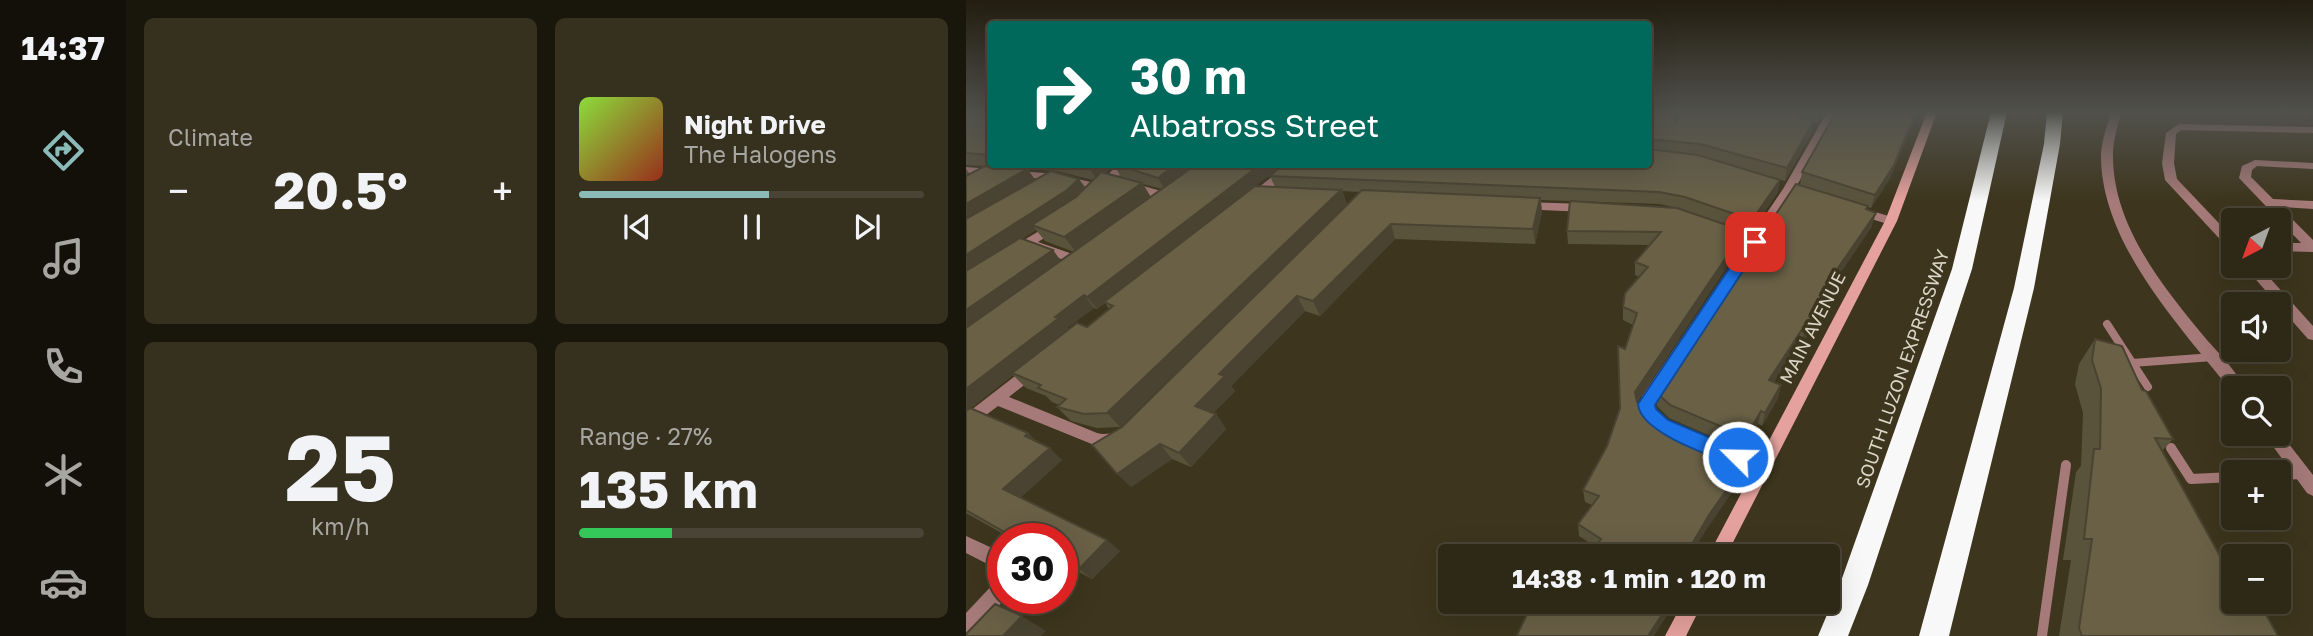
<!DOCTYPE html>
<meta charset="utf-8">
<style>
body{margin:0;font-family:"Golos Text",sans-serif;background:#36301f;color:#f1f3f6;height:100vh;display:flex;flex-direction:column;font-size:26px;white-space:nowrap}
*{box-sizing:border-box;margin:0}
p{font-size:23px;color:#a7a6a1}
.icon{flex:none;width:38px;height:38px;fill:none;stroke:currentColor;stroke-width:2;stroke-linecap:round;stroke-linejoin:round}
.map{position:relative;flex:1;overflow:hidden}
.details{display:flex;flex-direction:column;gap:18px;padding:18px;background:#19160c;width:840px}
.details>*{flex:none}
.hud{position:absolute;left:21px;top:21px;width:665px;height:147px;border-radius:7px;box-shadow:0 7px 28px #0002,0 0 0 2px #494435;background:#00695c;color:#fff;overflow:hidden}
.needle{width:46px;rotate:221deg}
.fabs{position:absolute;left:1255px;top:208px;display:grid;gap:14px}
.fabs a{display:grid;place-items:center;width:70px;height:70px;border-radius:7px;background:#2e2816;box-shadow:0 7px 28px #0002,0 0 0 2px #494435;font-size:35px}
.speed{position:absolute;left:21px;top:523px;display:flex;gap:14px;font-size:35px;font-weight:700;text-align:center}
.speed>*{display:grid;place-content:center;width:91px;height:91px;border-radius:50%;background:#2e2816;box-shadow:0 7px 28px #0002,0 0 0 2px #494435;line-height:1}
.speed .limit{border:10px solid #d22;background:#fff;color:#111}
.pin{position:absolute;display:grid;place-items:center;width:60px;height:60px;color:#fff;margin:-30px;border-radius:14px;box-shadow:0 4px 10px #0006}
.me{position:absolute;width:77px;margin:-38px;rotate:293deg;stroke-linejoin:round;filter:drop-shadow(0 0 5px #0008)}
.turn{display:flex;align-items:center;gap:24px;height:147px;padding:0 28px;font-size:32px}
.turn .icon{width:91px;height:91px;stroke-width:2.5}
.turn b{display:block;font-size:49px;line-height:60px}
.big{font-size:52px;font-weight:700;line-height:1.1}
.details .widget{flex:1;display:flex;flex-direction:column;justify-content:center;gap:10px;min-width:0;padding:0 24px;border-radius:10px;background:#36301f}
.details .dial{align-items:center;gap:0}
.dial b{font-size:91px;line-height:1}
.song{display:flex;align-items:center;gap:21px}
.cover{width:84px;height:84px;border-radius:10px;background:linear-gradient(135deg,hsl(90 70% 55%),hsl(10 70% 35%))}
.played{height:7px;border-radius:4px;background:linear-gradient(90deg,#8bbbb9 55%,#494435 55%)}
.keys{display:flex;justify-content:space-around;direction:ltr}
.heat{display:flex;justify-content:space-between;align-items:center;font-size:38px;direction:ltr}
.charge{height:10px;border-radius:5px;background:linear-gradient(90deg,#34c759 27%,#494435 0)}
.details .tiles{flex:1;display:grid;gap:18px;grid-template-columns:repeat(2,1fr)}
.trip{position:absolute;left:472px;top:544px;width:402px;height:70px;border-radius:7px;background:#2e2816;box-shadow:0 7px 28px #0002,0 0 0 2px #494435;font-weight:700;line-height:70px;text-align:center}
main{display:flex;flex:1;min-height:0}
.tab-bar{display:flex;flex-direction:column;width:126px;justify-content:space-around;align-items:center;background:#121009;color:#a7a6a1}
.tab-bar .icon{width:49px;height:49px}
.tab-bar .active{color:#8bbbb9}
.tab-bar b{font-size:32px;color:#f1f3f6}
.map>svg:first-child{display:block}
.lines{fill:none;stroke-linecap:round;stroke-linejoin:round}
.lane-far1{stroke:#a57a78;stroke-width:8}
.lane{stroke:#a57a78;stroke-width:10}
.street{fill:#a57a78;fill-rule:evenodd}
.secondary{fill:#e5a19d;fill-rule:evenodd}
.highway{fill:#f8f8f8;fill-rule:evenodd}
.wall{fill:#5a533c;fill-rule:evenodd}
.shaded-wall{fill:#4a4331}
.building{fill:#696046;stroke:#4a4331;stroke-width:2}
.route{fill:#1a73e8;stroke:#114b97;stroke-width:2}
.labels{text-anchor:middle;stroke-width:7;stroke-linejoin:round;paint-order:stroke}
.street-label{font-size:18px;fill:#dad5c6;stroke:#3d351d}
</style>
<main>
<nav class="tab-bar">
<b>14:37</b>
<svg class="icon active" aria-label="directions" viewBox="0 0 24 24"><path d="M12 3l9 9-9 9-9-9zM9 14v-3h6M13 9l2 2-2 2"/></svg>
<svg class="icon" aria-label="music" viewBox="0 0 24 24"><path d="M9 18V5l10-2v13"/><circle cx="6" cy="18" r="3"/><circle cx="16" cy="16" r="3"/></svg>
<svg class="icon" aria-label="phone" viewBox="0 0 24 24"><path d="M5 4h4l2 5-3 2q2 4 5 5l2-3 5 2v4C11 20 4 13 5 4z"/></svg>
<svg class="icon" aria-label="climate" viewBox="0 0 24 24"><path d="M12 3v18M4 7l16 10M4 17L20 7"/></svg>
<svg class="icon" aria-label="car" viewBox="0 0 24 24"><path d="M5 17H2v-5l4-1 3-4h7l3 4 3 1v5h-3M9 17h6M6 11h13"/><circle cx="7" cy="17" r="2"/><circle cx="17" cy="17" r="2"/></svg>
</nav>
<section class="details">
<div class="tiles">
<div class="widget"><p>Climate</p>
<div class="heat"><a>−</a><b class="big">20.5°</b><a>+</a></div>
</div>
<div class="widget">
<div class="song"><i class="cover"></i><div><b>Night Drive</b><p>The Halogens</p></div></div>
<div class="played"></div>
<div class="keys"><svg class="icon" aria-label="previous" viewBox="0 0 24 24"><path d="M18 5L8 12l10 7zM5 5v14"/></svg><svg class="icon" aria-label="pause" viewBox="0 0 24 24"><path d="M8 5v14M16 5v14"/></svg><svg class="icon" aria-label="next" viewBox="0 0 24 24"><path d="M6 5l10 7-10 7zM19 5v14"/></svg></div>
</div>
<div class="widget dial"><b>25</b><p>km/h</p></div>
<div class="widget"><p>Range · 27%</p><b class="big">135 km</b><div class="charge"></div></div>
</div>
</section>
<div class="map">
<svg width="1347" height="636" viewBox="0 0 1347 636">
<rect width="100%" height="100%" fill="#3d351d"/>
<g class="lines">
<g class="lane-far1">
<path d="M1141 324 1182 387"/>
<path d="M1166 363 1247 357"/>
</g>
<g class="lane">
<path d="M1205 448 1225 479 1267 477"/>
<path d="M1312 475 1336 474"/>
<path d="M1076 636 1100 465"/>
</g>
<g class="street">
<path d="M861 112H871L829 189 691 397 689 411 703 424 701 429C690 432 678 422 673 413L676 396 780 243 755 234 753 231 759 227 785 236 817 189Z"/>
<path d="M1145 112H1155C1152 126 1147 140 1147 154 1146 223 1194 283 1236 334 1249 350 1270 369 1278 388H1267L1266 392C1214 326 1134 243 1135 154 1136 140 1141 126 1145 112Z"/>
<path d="M1213 124 1347 127V133L1215 130 1210 134 1208 163 1211 179 1267 238V250L1263 249 1199 180 1196 163 1200 133Z"/>
<path d="M1289 160 1347 163V169L1291 166 1286 170 1285 177 1307 199 1347 201V209L1314 207 1347 240V252L1312 251V243H1335L1273 178 1276 166Z"/>
<path d="M152 164H164L139 191 135 192 91 180 0 173V167L91 174 133 184Z"/>
<path d="M322 164H335L291 201H283V195Z"/>
<path d="M163 182 206 194 208 197 202 201 159 189 157 186Z"/>
<path d="M556 202 620 204 626 208 620 212 552 209 550 206Z"/>
<path d="M893 207 929 218 931 221 925 225 889 214 887 211Z"/>
<path d="M90 221 94 222 96 225 94 228 72 242 118 258 119 261 118 264H108L64 247 53 255H43L42 252 43 249Z"/>
<path d="M1278 266H1293L1347 326V340L1342 339Z"/>
<path d="M67 364 72 366 74 370 72 374 43 397 131 433C140 436 148 431 157 434L159 439 157 444 138 449 32 406 0 430V414L62 366Z"/>
<path d="M1312 430 1347 475V496L1341 493 1298 434H1312Z"/>
<path d="M752 442 804 464 806 469 804 474 798 476 746 454 744 449 746 444Z"/>
<path d="M0 536 37 553V572L0 553Z"/>
<path d="M37 579V598H40L7 634 0 636V613L30 581Z"/>
</g>
<g class="secondary">
<path d="M961 112H971L931 221 760 556H742L919 221Z"/>
<path d="M717 602H737L720 636H699Z"/>
</g>
<g class="highway">
<path d="M1025 112H1041L1006 269 902 585 882 636H852L874 584 986 269Z"/>
<path d="M1081 112H1097L1094 144 1068 288 983 636H953L1048 288 1078 144Z"/>
</g>
</g>
<g class="wall">
<path d="M0 112H24V164H148L140 173 155 177 148 165 317 164 289 186 309 187 304 176 682 164V112L710 122 715 112H857L852 123 847 122 845 134 819 181 795 174 812 192 784 233 718 210 776 244 671 402 689 420 770 454 769 460 776 477 742 527 630 547 613 536 612 524 626 505 619 502 617 490 641 446 654 408 659 349 667 325 657 320V307L674 277 669 275V262L684 245 602 244 601 231 707 207 693 204 575 200 576 212 569 244 429 239 354 316 339 311 265 386 269 391 247 413 250 414 260 429 225 467 206 459 165 487 156 427 394 192 376 191 381 204 154 427 131 428 105 421 91 407 93 405 86 402 80 396 60 388 47 375 5 408 62 433 71 442 96 460 54 498 154 551 126 579 96 563V539H46L0 513V169L4 174 18 166 0 165ZM62 169 91 171 127 180 119 188 69 180ZM177 184 196 189 185 197ZM70 230 79 241 108 252 95 261 87 250 55 239ZM139 303 143 309 121 327 103 330 101 328 128 308 131 309Z"/>
<path d="M870 112H951L924 178 905 208 902 207 901 210 906 226 869 281 866 288H867L863 301 849 324 835 345 832 344 808 382 815 385 812 398 796 426 792 424 777 450 703 418 691 406V393L834 185 836 172Z"/>
<path d="M1129 339 1176 390 1207 439 1196 451 1254 556 1312 636H1093L1105 560H1097L1110 472 1115 466 1117 413 1109 384 1113 364Z"/>
</g>
<g class="shaded-wall">
<path d="M854 112H857L852 123Z"/>
<path d="M950 112H951L950 117 924 178 905 208 909 195Z"/>
<path d="M848 121 845 134 819 181 821 168Z"/>
<path d="M128 164H148L132 181 124 169Z"/>
<path d="M210 164H234L199 190 192 178Z"/>
<path d="M295 164H317L131 309 121 297Z"/>
<path d="M61 169 70 181 0 223V204Z"/>
<path d="M113 179 122 191 66 225 70 230 0 275V255Z"/>
<path d="M814 180 812 192 784 233 786 220Z"/>
<path d="M176 183 186 199 111 253 98 237Z"/>
<path d="M375 190 381 204 154 427 141 413Z"/>
<path d="M574 198 576 212 569 244 567 229Z"/>
<path d="M910 213 906 226 869 281 860 298 867 288 863 301 835 345 838 332 872 268Z"/>
<path d="M425 224 429 239 354 316 347 301Z"/>
<path d="M778 231 776 244 669 404V392Z"/>
<path d="M87 250 96 263 0 332V310Z"/>
<path d="M118 295 128 308 101 328 103 330 0 412V389L89 317Z"/>
<path d="M331 296 339 311 265 386 269 391 240 421 229 406 253 374Z"/>
<path d="M835 331 832 344 801 393 803 380Z"/>
<path d="M815 385 812 398 796 426 799 413Z"/>
<path d="M795 411 792 424 777 450 780 437Z"/>
<path d="M250 414 260 429 225 467 213 453Z"/>
<path d="M62 433 75 445 59 436Z"/>
<path d="M194 444 206 459 165 487 151 474Z"/>
<path d="M84 448 96 460 51 501 37 489Z"/>
<path d="M778 465 776 477 742 527 724 556H719L743 515Z"/>
<path d="M44 532 54 539H49L42 534Z"/>
<path d="M141 540 154 551 126 579 113 569Z"/>
<path d="M703 604 702 614 688 636H682Z"/>
<path d="M56 616 80 631 75 636H37Z"/>
</g>
<g class="building">
<path d="M0 112H24V155L0 153Z"/>
<path d="M682 112H708L710 122 715 112H818L848 121 821 168 734 144 682 139Z"/>
<path d="M870 112H950L928 165 909 195 836 172Z"/>
<path d="M682 149 732 155 814 180 786 220 719 197 693 192 304 176 318 164H682Z"/>
<path d="M106 164H128L124 169Z"/>
<path d="M148 164H210L192 178Z"/>
<path d="M231 164H295L121 297 118 295 89 317 93 318 0 389V328Z"/>
<path d="M19 166 61 169 0 204V176Z"/>
<path d="M85 171 113 179 101 190 0 255V219Z"/>
<path d="M135 172 176 183 98 237 66 225 110 197Z"/>
<path d="M830 184 902 206 900 209 910 213 872 268 863 287 867 288 852 311 838 332 835 331 803 380 815 385 799 413 795 411 780 437 704 405 691 393Z"/>
<path d="M289 186 375 190 141 413 118 414 91 407 100 399 72 388 75 385 46 373 111 323 121 327 147 306 138 302Z"/>
<path d="M396 190 574 198 567 229 425 224 347 301 331 296 253 374 259 376 229 406 250 414 213 453 194 444 151 474 126 445 156 427Z"/>
<path d="M604 201 711 208 778 231 669 392 671 402 689 420 770 454 767 459 778 465 743 515 719 556H623L635 539 612 524 633 496 617 490 641 446 654 408 652 346 659 349 671 313 657 307 659 293 682 267 669 262 695 232 601 231Z"/>
<path d="M54 238 87 250 0 310V271Z"/>
<path d="M1129 339 1156 346 1176 390 1180 391 1207 439 1189 438 1254 556H1268L1267 602H1293L1312 636H1116L1113 628 1126 539H1118L1128 449H1134L1135 389 1126 360Z"/>
<path d="M4 408 62 433 59 436 84 448 37 489 141 540 113 569 96 560V539H58L44 532 42 534 0 510V411Z"/>
<path d="M567 602H700L703 604 682 636H553L551 635Z"/>
<path d="M29 604 56 616 37 636H0V634Z"/>
</g>
<linearGradient id="sky" x2="0" y2="1"><stop stop-color="#221d10"/><stop offset="0.56" stop-color="#51514c"/><stop offset="1" stop-color="#51514c" stop-opacity="0"/></linearGradient>
<rect width="1347" height="201" fill="url(#sky)"/>
<path class="route" d="M789 238 796 242 689 405 690 409 702 420 778 452 781 457 778 463 772 466C746 456 674 433 672 404L783 239Z"/>
<g class="labels">
<g class="street-label">
<text transform="translate(847 328) rotate(-63)" y="6">MAIN AVENUE</text>
<text transform="translate(937 369) rotate(-71)" y="6">SOUTH LUZON EXPRESSWAY</text>
</g>
</g>
</svg>
<div class="fabs">
<a><svg class="needle" viewBox="-14 -14 28 28"><path d="M0-13l5 13h-10z" fill="#e53935"/><path d="M0 13l5-13h-10z" fill="#a7a6a1"/></svg></a>
<a><svg class="icon" aria-label="sound" viewBox="0 0 24 24"><path d="M4 9h4l5-4v14l-5-4H4zM17 9q2 3 0 6"/></svg></a>
<a><svg class="icon" aria-label="search" viewBox="0 0 24 24"><circle cx="10" cy="10" r="6"/><path d="M15 15l6 6"/></svg></a>
<a>+</a>
<a>−</a>
</div>
<div class="speed"><div class="limit">30</div></div>
<div class="pin" style="left:789px;top:242px;background:#d93025"><svg class="icon" aria-label="arrive" viewBox="0 0 24 24"><path d="M6 21V4h12l-3 4 3 4H6"/></svg></div>
<svg class="me" style="left:772px;top:457px" viewBox="-20 -20 40 40"><circle r="17" fill="#1a73e8" stroke="#fff" stroke-width="3"/><path d="M0-11L8 9 0 5-8 9z" fill="#fff"/></svg>
<div class="trip">14:38 · 1 min · 120 m</div>
<div class="hud">
<div class="turn"><svg class="icon" aria-label="right" viewBox="0 0 24 24"><path d="M7 20v-9h11M14 6l5 5-5 5"/></svg><div><b>30 m</b>Albatross Street</div></div>
</div>
</div>
</main>
